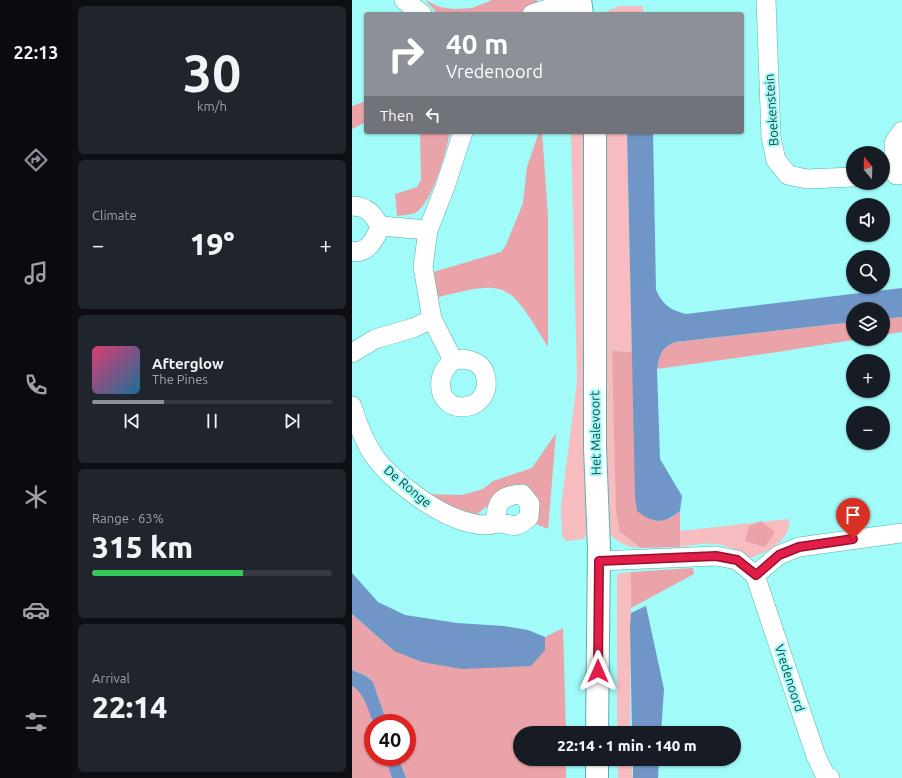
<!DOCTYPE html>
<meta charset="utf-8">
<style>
body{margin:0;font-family:Ubuntu,sans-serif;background:#20242c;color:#f1f3f6;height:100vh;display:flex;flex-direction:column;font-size:15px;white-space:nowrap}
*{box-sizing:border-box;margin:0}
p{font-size:13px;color:#9ea1a6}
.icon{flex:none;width:22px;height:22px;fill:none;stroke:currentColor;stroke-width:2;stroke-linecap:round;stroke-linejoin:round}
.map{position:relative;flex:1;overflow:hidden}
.drawer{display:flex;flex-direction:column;gap:6px;padding:6px;background:#0d0f14;width:280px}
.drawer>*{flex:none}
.guide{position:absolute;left:12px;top:12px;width:380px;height:122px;border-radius:4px;box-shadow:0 1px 3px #0004;background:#8c9099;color:#fff;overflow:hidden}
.needle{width:26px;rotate:341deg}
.buttons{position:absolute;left:494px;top:146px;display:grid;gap:8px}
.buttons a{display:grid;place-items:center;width:44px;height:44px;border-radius:50%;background:#171b24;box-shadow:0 1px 3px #0004;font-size:20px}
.speed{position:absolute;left:12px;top:714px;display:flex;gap:8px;font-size:20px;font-weight:700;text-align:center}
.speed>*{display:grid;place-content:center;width:52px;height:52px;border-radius:50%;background:#171b24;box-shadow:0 1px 3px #0004;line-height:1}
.speed .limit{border:6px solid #d22;background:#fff;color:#111}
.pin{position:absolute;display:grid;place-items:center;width:34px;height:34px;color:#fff;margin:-41px -17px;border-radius:50% 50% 50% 0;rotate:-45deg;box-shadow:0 0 4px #0007}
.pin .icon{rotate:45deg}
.me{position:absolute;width:44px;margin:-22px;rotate:0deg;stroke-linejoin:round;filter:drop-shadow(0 0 3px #0008)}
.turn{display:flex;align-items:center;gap:14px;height:84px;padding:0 16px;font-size:18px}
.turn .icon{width:52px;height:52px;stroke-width:2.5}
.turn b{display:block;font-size:28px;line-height:34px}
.then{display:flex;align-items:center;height:38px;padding:0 16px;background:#0003;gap:8px;font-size:15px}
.big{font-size:30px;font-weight:800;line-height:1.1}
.drawer .tile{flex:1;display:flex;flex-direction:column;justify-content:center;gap:6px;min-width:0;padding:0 14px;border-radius:6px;background:#20242c}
.drawer .dial{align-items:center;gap:0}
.dial b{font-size:52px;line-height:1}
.song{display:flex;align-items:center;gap:12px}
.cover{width:48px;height:48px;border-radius:6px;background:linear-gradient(135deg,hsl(340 70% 55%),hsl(200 70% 35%))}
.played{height:4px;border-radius:2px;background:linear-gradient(90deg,#8c9099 30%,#363941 30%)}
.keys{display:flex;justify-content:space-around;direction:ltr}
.heat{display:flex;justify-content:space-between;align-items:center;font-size:22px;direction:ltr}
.charge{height:6px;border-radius:3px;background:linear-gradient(90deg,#34c759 63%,#363941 0)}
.trip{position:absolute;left:161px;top:726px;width:228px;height:40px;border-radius:20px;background:#171b24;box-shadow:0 1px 3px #0004;font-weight:800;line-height:40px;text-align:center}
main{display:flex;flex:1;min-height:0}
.menu{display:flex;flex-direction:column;width:72px;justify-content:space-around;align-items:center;background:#090b0e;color:#9ea1a6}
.menu .icon{width:28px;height:28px}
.menu .current{color:#8c9099}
.menu b{font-size:18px;color:#f1f3f6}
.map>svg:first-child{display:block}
.green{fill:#f7bcc0}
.forest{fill:#eaa3a8}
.water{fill:#6f96c7}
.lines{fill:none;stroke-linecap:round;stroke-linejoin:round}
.street-casing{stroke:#55b1b0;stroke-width:20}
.secondary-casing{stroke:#55b1b0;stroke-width:24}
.street{stroke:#fff;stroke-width:19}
.secondary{stroke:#fff;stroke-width:22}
.route-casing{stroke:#92132f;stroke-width:10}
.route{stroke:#e11d48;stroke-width:7}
.labels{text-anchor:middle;stroke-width:4;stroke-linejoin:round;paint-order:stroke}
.street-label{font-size:13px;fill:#183f3e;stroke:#a0fbf9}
</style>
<main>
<nav class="menu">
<b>22:13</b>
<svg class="icon current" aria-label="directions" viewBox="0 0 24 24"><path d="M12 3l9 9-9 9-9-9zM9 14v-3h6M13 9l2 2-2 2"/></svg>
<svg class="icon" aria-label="music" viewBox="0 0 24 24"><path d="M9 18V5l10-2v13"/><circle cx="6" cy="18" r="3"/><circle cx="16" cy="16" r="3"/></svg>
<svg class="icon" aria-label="phone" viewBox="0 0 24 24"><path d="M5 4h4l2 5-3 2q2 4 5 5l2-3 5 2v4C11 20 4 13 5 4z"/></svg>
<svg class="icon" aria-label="climate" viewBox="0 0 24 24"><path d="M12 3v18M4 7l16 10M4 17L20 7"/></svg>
<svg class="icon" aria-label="car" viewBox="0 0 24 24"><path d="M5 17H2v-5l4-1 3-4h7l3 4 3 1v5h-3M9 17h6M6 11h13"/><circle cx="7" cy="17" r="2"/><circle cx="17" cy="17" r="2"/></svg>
<svg class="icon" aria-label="filters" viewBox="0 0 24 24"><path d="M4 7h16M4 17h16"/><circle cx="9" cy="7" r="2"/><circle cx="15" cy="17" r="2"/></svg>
</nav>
<section class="drawer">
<div class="tile dial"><b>30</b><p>km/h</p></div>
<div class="tile"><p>Climate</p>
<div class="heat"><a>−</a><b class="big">19°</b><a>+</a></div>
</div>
<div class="tile">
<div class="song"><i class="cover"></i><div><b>Afterglow</b><p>The Pines</p></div></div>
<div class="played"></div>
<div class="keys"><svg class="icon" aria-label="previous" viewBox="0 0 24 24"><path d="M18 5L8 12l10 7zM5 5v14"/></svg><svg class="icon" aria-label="pause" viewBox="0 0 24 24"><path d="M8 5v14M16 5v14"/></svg><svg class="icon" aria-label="next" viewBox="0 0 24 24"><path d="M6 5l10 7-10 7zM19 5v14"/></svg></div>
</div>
<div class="tile"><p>Range · 63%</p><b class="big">315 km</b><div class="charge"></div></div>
<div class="tile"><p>Arrival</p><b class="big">22:14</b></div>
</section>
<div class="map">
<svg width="550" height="778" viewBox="0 0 550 778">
<rect width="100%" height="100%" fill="#a0fbf9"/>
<g class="green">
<path d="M268 6H291V14H254L257 10Z"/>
<path d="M219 132H231L235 535 231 539 214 541 210 536 209 506 225 382Z"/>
<path d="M253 132H275L280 352 260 351 268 532 289 548C274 547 266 543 256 532L251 443Z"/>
<path d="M437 519C437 522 437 526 436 529 433 543 410 555 397 558 368 540 361 542 328 547V531Z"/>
<path d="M279 572 278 733H265V574Z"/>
<path d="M266 759H279L281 778H266Z"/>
</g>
<g class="forest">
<path d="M73 0 88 7 102 9 120 8 140 0H185V3L167 14H86Z"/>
<path d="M14 101V122L0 129V106Z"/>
<path d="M68 132H98C94 151 81 203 63 213 58 215 50 215 45 216L43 194 65 187 69 180Z"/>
<path d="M187 132H190L196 215V347C157 284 158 278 83 298L78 273 149 252 154 245 171 203 175 167Z"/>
<path d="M550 317V332L531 335V319Z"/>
<path d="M501 322V339H507L419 353 305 369C308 354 308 349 323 342Z"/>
<path d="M260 351 280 352 285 511 319 518 328 511V547L289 548 268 532 264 512Z"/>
<path d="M204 433 196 529 184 524 183 505 152 492 128 512 121 516 71 494 110 495 131 489 141 481 180 468Z"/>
<path d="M409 521 423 532 413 547 393 541 397 526Z"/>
<path d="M341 568 342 574 279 608V572Z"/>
<path d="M0 614 42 651 193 650V637L211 628 214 733H168V759H214V778H54L46 757H55V723H35L21 682 14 676 0 670Z"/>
<path d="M0 686C23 701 21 733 21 757H33L40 778H0Z"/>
</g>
<g class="water">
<path d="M275 132H301L304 290C312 306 317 309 334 314L550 288V317L531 319V309H501V322L323 342C308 349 308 354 305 369L308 459 330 496 328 511C311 525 301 523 285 511L283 497Z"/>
<path d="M0 573 26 602 53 615 105 623 151 626 176 630 193 637V650L179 666 110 669 70 662 42 651 0 614Z"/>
<path d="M294 606 312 689 309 733H280L278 627 279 613Z"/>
<path d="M0 670 14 676 21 682 35 723H21C16 709 13 694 0 686Z"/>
<path d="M33 757H46L54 778H40Z"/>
<path d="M281 759H307L306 778H281Z"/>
</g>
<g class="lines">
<defs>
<g id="street">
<path d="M52 0 70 14"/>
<path d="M414 0 419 137 424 160 436 175 455 179 501 177"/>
<path d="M180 14 224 0"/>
<path d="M550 131 542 143 544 175 550 174"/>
<path d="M0 206C16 207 20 213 28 226"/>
<path d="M28 226 76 230"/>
<path d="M0 251C15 255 24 238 28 226"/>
<path d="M80 319 101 360"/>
<path d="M0 353 23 339 61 328 80 319 71 267 76 230 93 187 111 132"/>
<path d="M112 359C122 361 130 364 133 374 143 409 95 419 89 390 87 376 92 369 101 360Z"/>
<path d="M0 406C5 423 12 441 22 456 40 481 84 514 115 522 121 524 130 525 136 525 139 525 142 523 145 523 162 523 161 532 177 517L178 504 170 494C150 495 143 502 144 523"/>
<path d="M247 561 364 556 385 560 403 575 427 555 447 547 550 533"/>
<path d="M403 575 464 756 473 775 478 778"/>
</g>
<g id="secondary">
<path d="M228 0 230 14"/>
<path d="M243 132V447L247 549 245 733"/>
<path d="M245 778V759"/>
</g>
</defs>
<use href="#street" class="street-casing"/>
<use href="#secondary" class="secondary-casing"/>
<use href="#street" class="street"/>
<use href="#secondary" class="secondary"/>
</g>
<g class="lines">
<defs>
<path id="route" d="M246 671 247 561 364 556 385 560 404 575 427 555 447 547 501 539"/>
</defs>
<use href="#route" class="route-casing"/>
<use href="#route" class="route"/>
</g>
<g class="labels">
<g class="street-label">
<text transform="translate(419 110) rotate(-94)" y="5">Boekenstein</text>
<text transform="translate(243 433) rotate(-91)" y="5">Het Malevoort</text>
<text transform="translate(56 486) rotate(40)" y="5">De Ronge</text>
<text transform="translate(438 678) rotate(72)" y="5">Vredenoord</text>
</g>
</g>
</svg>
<div class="buttons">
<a><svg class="needle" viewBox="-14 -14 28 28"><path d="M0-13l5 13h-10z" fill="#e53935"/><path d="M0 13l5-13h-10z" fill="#9ea1a6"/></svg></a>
<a><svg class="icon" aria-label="sound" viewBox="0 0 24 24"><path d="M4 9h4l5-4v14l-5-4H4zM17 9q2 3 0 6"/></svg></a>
<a><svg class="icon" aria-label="search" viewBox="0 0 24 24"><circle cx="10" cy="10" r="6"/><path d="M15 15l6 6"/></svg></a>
<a><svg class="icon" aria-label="layers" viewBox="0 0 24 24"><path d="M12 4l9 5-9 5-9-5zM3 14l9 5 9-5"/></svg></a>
<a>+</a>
<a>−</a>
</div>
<div class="speed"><div class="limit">40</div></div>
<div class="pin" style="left:501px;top:539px;background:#d93025"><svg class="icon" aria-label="arrive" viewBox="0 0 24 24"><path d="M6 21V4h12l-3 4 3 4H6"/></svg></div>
<svg class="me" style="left:246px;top:671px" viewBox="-20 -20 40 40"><path d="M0-17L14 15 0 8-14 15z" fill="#e11d48" stroke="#fff" stroke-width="4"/></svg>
<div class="trip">22:14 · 1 min · 140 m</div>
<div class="guide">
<div class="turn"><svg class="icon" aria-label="right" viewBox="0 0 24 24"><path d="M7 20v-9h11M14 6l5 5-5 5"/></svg><div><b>40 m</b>Vredenoord</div></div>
<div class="then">Then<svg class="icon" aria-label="left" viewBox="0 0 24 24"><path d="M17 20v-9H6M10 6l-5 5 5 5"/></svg></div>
</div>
</div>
</main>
